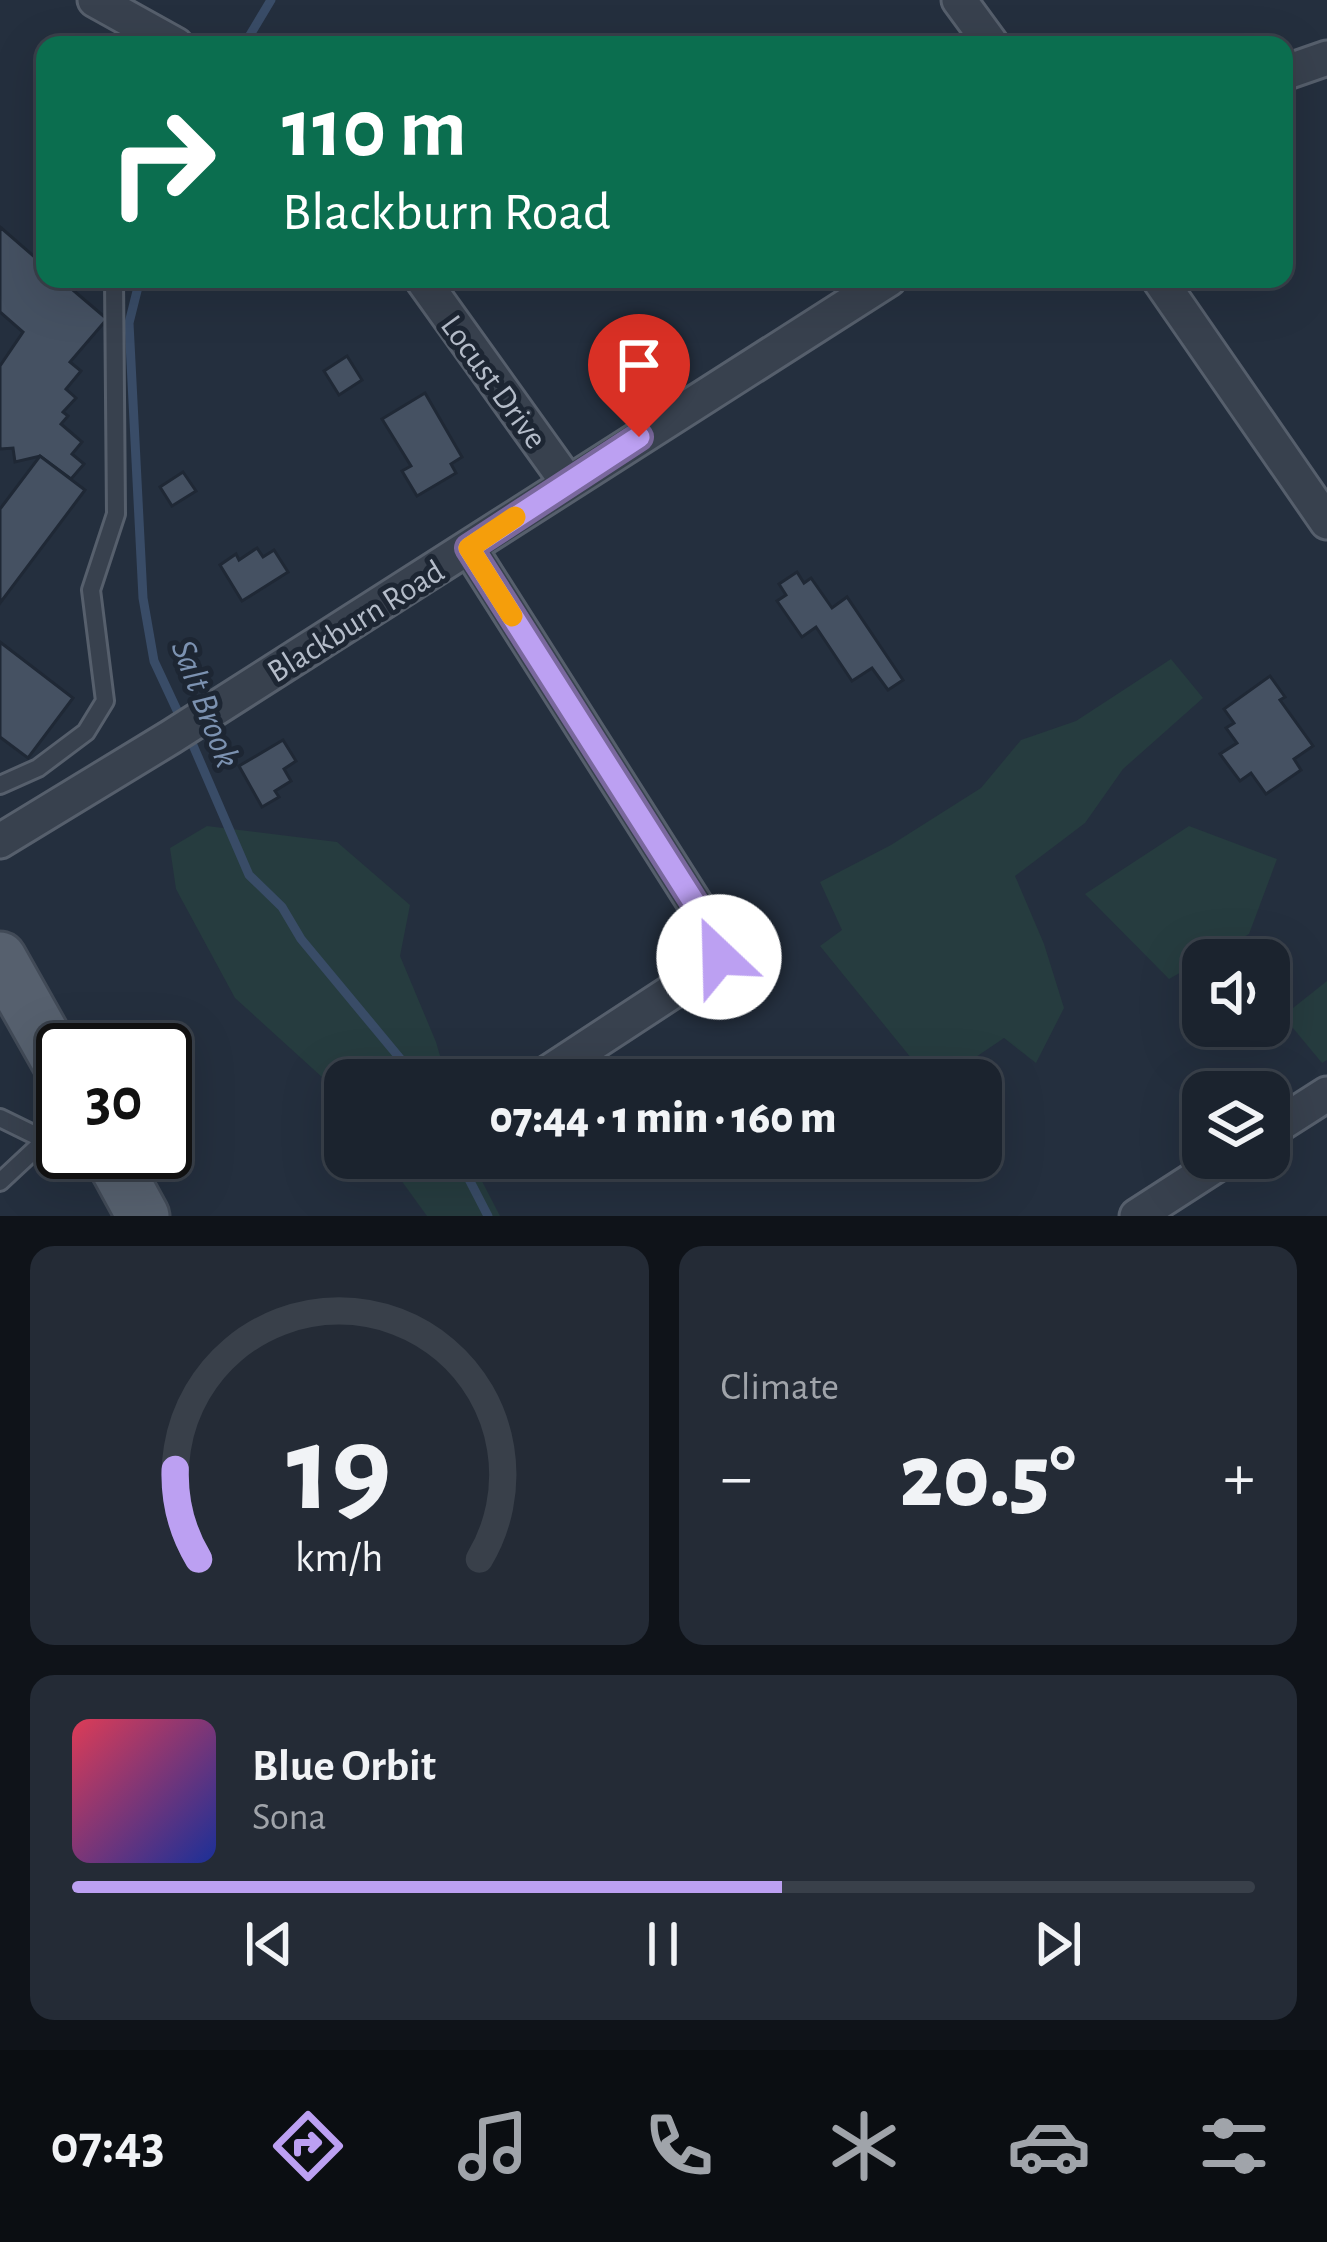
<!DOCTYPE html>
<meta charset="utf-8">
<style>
body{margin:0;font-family:"Alegreya Sans",sans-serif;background:#242b36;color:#f1f3f6;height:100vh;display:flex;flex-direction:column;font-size:45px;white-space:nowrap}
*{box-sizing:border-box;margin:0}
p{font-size:39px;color:#a0a4aa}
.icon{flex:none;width:66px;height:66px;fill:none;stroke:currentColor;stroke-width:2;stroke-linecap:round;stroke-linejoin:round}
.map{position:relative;height:1216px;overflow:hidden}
.side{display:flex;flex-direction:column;gap:30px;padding:30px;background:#0f1319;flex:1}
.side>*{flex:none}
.top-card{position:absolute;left:36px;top:36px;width:1257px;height:252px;border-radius:24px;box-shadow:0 12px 48px #0002,0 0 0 3px #39404a;background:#0b6e4f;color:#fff;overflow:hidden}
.buttons{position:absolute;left:1182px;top:939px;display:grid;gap:24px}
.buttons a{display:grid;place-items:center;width:108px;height:108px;border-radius:24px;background:#1b232e;box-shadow:0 12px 48px #0002,0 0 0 3px #39404a;font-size:60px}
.speed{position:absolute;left:36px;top:1023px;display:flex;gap:24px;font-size:60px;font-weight:700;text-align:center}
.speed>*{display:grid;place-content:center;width:156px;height:156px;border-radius:50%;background:#1b232e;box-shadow:0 12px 48px #0002,0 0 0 3px #39404a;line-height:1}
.speed .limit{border:6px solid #111;border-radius:18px;background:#fff;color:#111}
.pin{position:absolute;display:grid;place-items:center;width:102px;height:102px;color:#fff;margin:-123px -51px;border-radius:50% 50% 50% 0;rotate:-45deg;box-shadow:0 0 12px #0007}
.pin .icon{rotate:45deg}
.me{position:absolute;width:132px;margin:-66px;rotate:336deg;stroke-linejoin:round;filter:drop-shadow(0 0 9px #0008)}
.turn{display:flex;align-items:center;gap:42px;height:252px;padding:0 48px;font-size:54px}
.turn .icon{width:156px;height:156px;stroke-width:2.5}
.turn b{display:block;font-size:84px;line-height:102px}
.big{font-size:90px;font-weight:800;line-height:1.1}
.side .card{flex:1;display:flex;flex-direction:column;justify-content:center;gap:18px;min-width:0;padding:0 42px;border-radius:24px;background:#242b36}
.side .dial{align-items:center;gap:0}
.dial svg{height:312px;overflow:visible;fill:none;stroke:#39404a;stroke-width:7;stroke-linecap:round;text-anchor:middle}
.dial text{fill:#f1f3f6;stroke:none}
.song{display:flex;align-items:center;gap:36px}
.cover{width:144px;height:144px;border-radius:18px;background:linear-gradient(135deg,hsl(350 70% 55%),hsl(230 70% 35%))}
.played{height:12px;border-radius:6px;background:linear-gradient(90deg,#bca0f2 60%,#39404a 60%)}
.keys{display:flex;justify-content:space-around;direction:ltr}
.heat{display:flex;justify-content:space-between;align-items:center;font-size:66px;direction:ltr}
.side .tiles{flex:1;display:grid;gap:30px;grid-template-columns:1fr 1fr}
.card:last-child{grid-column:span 2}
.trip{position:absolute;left:324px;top:1059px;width:678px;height:120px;border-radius:24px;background:#1b232e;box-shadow:0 12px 48px #0002,0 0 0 3px #39404a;font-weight:800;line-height:120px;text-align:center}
.tabs{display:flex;height:192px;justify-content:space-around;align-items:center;background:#0b0e12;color:#a0a4aa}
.tabs .icon{width:84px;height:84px}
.tabs .active{color:#bca0f2}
.tabs b{font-size:54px;color:#f1f3f6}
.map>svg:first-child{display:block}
.green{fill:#263c3f}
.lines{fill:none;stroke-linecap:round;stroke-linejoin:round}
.stream{stroke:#394c67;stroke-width:9}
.building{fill:#455162;stroke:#1f2835;stroke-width:3}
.service-casing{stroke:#565f6c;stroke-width:22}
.minor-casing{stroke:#565f6c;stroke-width:39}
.primary-casing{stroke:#414a57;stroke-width:57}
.service{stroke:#38414e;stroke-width:16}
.minor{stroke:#38414e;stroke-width:33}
.primary{stroke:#56606e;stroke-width:51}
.route-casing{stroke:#7a689d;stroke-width:30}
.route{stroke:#bca0f2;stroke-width:21}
.slow{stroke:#f59e0b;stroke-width:21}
.labels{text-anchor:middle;stroke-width:10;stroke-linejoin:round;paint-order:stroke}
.street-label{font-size:33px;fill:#b4bcc9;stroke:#1d2633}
.water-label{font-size:36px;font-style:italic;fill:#7c92b1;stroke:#1d2633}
</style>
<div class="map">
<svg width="1327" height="1216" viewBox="0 0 1327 1216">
<rect width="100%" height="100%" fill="#242f3e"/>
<g class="green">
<path d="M1171 659 1203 698 1123 769 1085 823 1015 876 1044 944 1064 1008 1036 1063 1004 1038 942 1080H929L820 946 842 930 820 882 891 845 981 788 1021 740 1076 721Z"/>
<path d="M207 826 337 842 410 905 400 956 436 1042 447 1080H345V1103L334 1088 235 998 176 889 170 848Z"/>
<path d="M1189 826 1277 859 1249 934 1169 979 1085 894Z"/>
<path d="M1327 981V1060L1322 1063 1283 1016Z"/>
<path d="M385 1158H470L500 1216H427Z"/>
</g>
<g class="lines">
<g class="stream">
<path d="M244 45 271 0"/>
<path d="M140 279 129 323 143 598 154 661 182 721"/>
<path d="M189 736 249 875 282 907 301 939 418 1080"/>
<path d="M458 1158 488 1216"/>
</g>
</g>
<g class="building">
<path d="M0 227 45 266V279H60L107 319 70 362 81 371 66 389 76 398 63 412 68 416 61 424 82 442 72 454 84 464 71 479 40 456 15 462 13 448 0 449V366L23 332 0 312Z"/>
<path d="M347 356 362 380 339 395 324 371Z"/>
<path d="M425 393 462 457 451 464 456 473 417 496 402 471 411 466 382 419Z"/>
<path d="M40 456 85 490 0 603V509Z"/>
<path d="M183 472 196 491 172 506 160 487Z"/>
<path d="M257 548 263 557 274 550 288 572 242 601 220 565 236 554 239 560Z"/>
<path d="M797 572 804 583 811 578 832 608 847 597 903 680 888 690 872 668 852 681 816 627 802 637 777 601 786 595 779 584Z"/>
<path d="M0 642 73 698 28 758 0 737Z"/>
<path d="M1270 676 1285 697 1280 700 1313 746 1294 759 1301 770 1266 794 1251 773 1240 781 1220 754 1237 743 1226 728 1234 723 1224 709Z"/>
<path d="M283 740 296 761 284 769 291 781 275 791 279 797 262 807 239 766Z"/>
</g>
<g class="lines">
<defs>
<g id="service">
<path d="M0 785 38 768 86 732 105 701 91 590 116 514 114 279"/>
<path d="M0 1118 45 1140"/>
<path d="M0 1182 45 1140 63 1130"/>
</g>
<g id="minor">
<path d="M95 0 176 45"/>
<path d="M959 0 992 45"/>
<path d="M1284 73 1327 58"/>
<path d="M422 279 568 483"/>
<path d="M1159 279 1327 522"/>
<path d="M469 548 718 940 719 957 708 968 537 1080"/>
<path d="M0 841 171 737 889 279"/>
<path d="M1269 1131 1327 1094"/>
<path d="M1137 1216 1227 1158"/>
</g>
<g id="primary">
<path d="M0 958 63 1070"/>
<path d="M108 1152 143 1216"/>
</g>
</defs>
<use href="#service" class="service-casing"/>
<use href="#minor" class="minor-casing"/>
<use href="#primary" class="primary-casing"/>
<use href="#service" class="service"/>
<use href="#minor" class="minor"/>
<use href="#primary" class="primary"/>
</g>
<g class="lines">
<defs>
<path id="route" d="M639 437 469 548 718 940 719 957"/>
</defs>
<use href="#route" class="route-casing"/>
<use href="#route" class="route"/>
<path class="slow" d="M512 616 469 548 515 517"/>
</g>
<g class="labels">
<g class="street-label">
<text transform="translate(495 381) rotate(54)" y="12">Locust Drive</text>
<text transform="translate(355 620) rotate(-32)" y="12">Blackburn Road</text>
</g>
<g class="water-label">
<text transform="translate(207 703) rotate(69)" y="13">Salt Brook</text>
</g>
</g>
</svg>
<div class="buttons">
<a><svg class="icon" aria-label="sound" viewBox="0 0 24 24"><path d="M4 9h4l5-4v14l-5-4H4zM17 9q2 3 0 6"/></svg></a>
<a><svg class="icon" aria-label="layers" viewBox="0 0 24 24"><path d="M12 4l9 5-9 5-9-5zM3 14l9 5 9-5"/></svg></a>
</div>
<div class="speed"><div class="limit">30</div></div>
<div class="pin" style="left:639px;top:437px;background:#d93025"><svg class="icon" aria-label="arrive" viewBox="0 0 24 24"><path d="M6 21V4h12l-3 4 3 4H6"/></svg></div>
<svg class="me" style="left:719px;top:957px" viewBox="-20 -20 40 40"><circle r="19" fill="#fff"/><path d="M0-13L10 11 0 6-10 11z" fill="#bca0f2"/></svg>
<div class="trip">07:44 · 1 min · 160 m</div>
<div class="top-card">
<div class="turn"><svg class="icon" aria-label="right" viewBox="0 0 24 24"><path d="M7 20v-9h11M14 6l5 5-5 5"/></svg><div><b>110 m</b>Blackburn Road</div></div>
</div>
</div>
<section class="side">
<div class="tiles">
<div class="card dial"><svg viewBox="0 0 100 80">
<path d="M14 69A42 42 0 1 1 86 69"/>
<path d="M14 69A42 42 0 0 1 8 46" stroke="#bca0f2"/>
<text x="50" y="56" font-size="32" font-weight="700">19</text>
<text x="50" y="72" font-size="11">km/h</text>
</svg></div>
<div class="card"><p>Climate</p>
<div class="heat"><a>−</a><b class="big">20.5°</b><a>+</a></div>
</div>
<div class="card">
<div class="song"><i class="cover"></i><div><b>Blue Orbit</b><p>Sona</p></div></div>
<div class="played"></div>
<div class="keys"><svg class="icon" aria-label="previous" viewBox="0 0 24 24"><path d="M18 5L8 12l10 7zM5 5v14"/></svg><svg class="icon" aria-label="pause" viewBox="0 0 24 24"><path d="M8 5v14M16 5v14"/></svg><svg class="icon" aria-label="next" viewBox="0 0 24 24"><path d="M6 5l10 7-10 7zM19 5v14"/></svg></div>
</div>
</div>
</section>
<nav class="tabs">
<b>07:43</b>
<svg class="icon active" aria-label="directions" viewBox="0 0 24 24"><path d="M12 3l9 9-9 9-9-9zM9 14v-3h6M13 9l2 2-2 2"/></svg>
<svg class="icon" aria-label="music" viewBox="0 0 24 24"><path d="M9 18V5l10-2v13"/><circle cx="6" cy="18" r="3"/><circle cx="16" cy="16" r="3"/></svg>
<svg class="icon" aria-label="phone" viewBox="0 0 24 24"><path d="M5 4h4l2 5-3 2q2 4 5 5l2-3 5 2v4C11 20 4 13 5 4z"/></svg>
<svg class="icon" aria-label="climate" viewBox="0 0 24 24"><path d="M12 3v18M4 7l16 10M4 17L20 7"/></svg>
<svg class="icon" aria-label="car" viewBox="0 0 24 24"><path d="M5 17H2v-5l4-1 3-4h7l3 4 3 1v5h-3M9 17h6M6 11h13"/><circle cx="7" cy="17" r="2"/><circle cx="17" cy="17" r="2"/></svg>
<svg class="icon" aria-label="filters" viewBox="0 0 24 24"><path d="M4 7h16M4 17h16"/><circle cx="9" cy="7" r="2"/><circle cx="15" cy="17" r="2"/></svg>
</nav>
